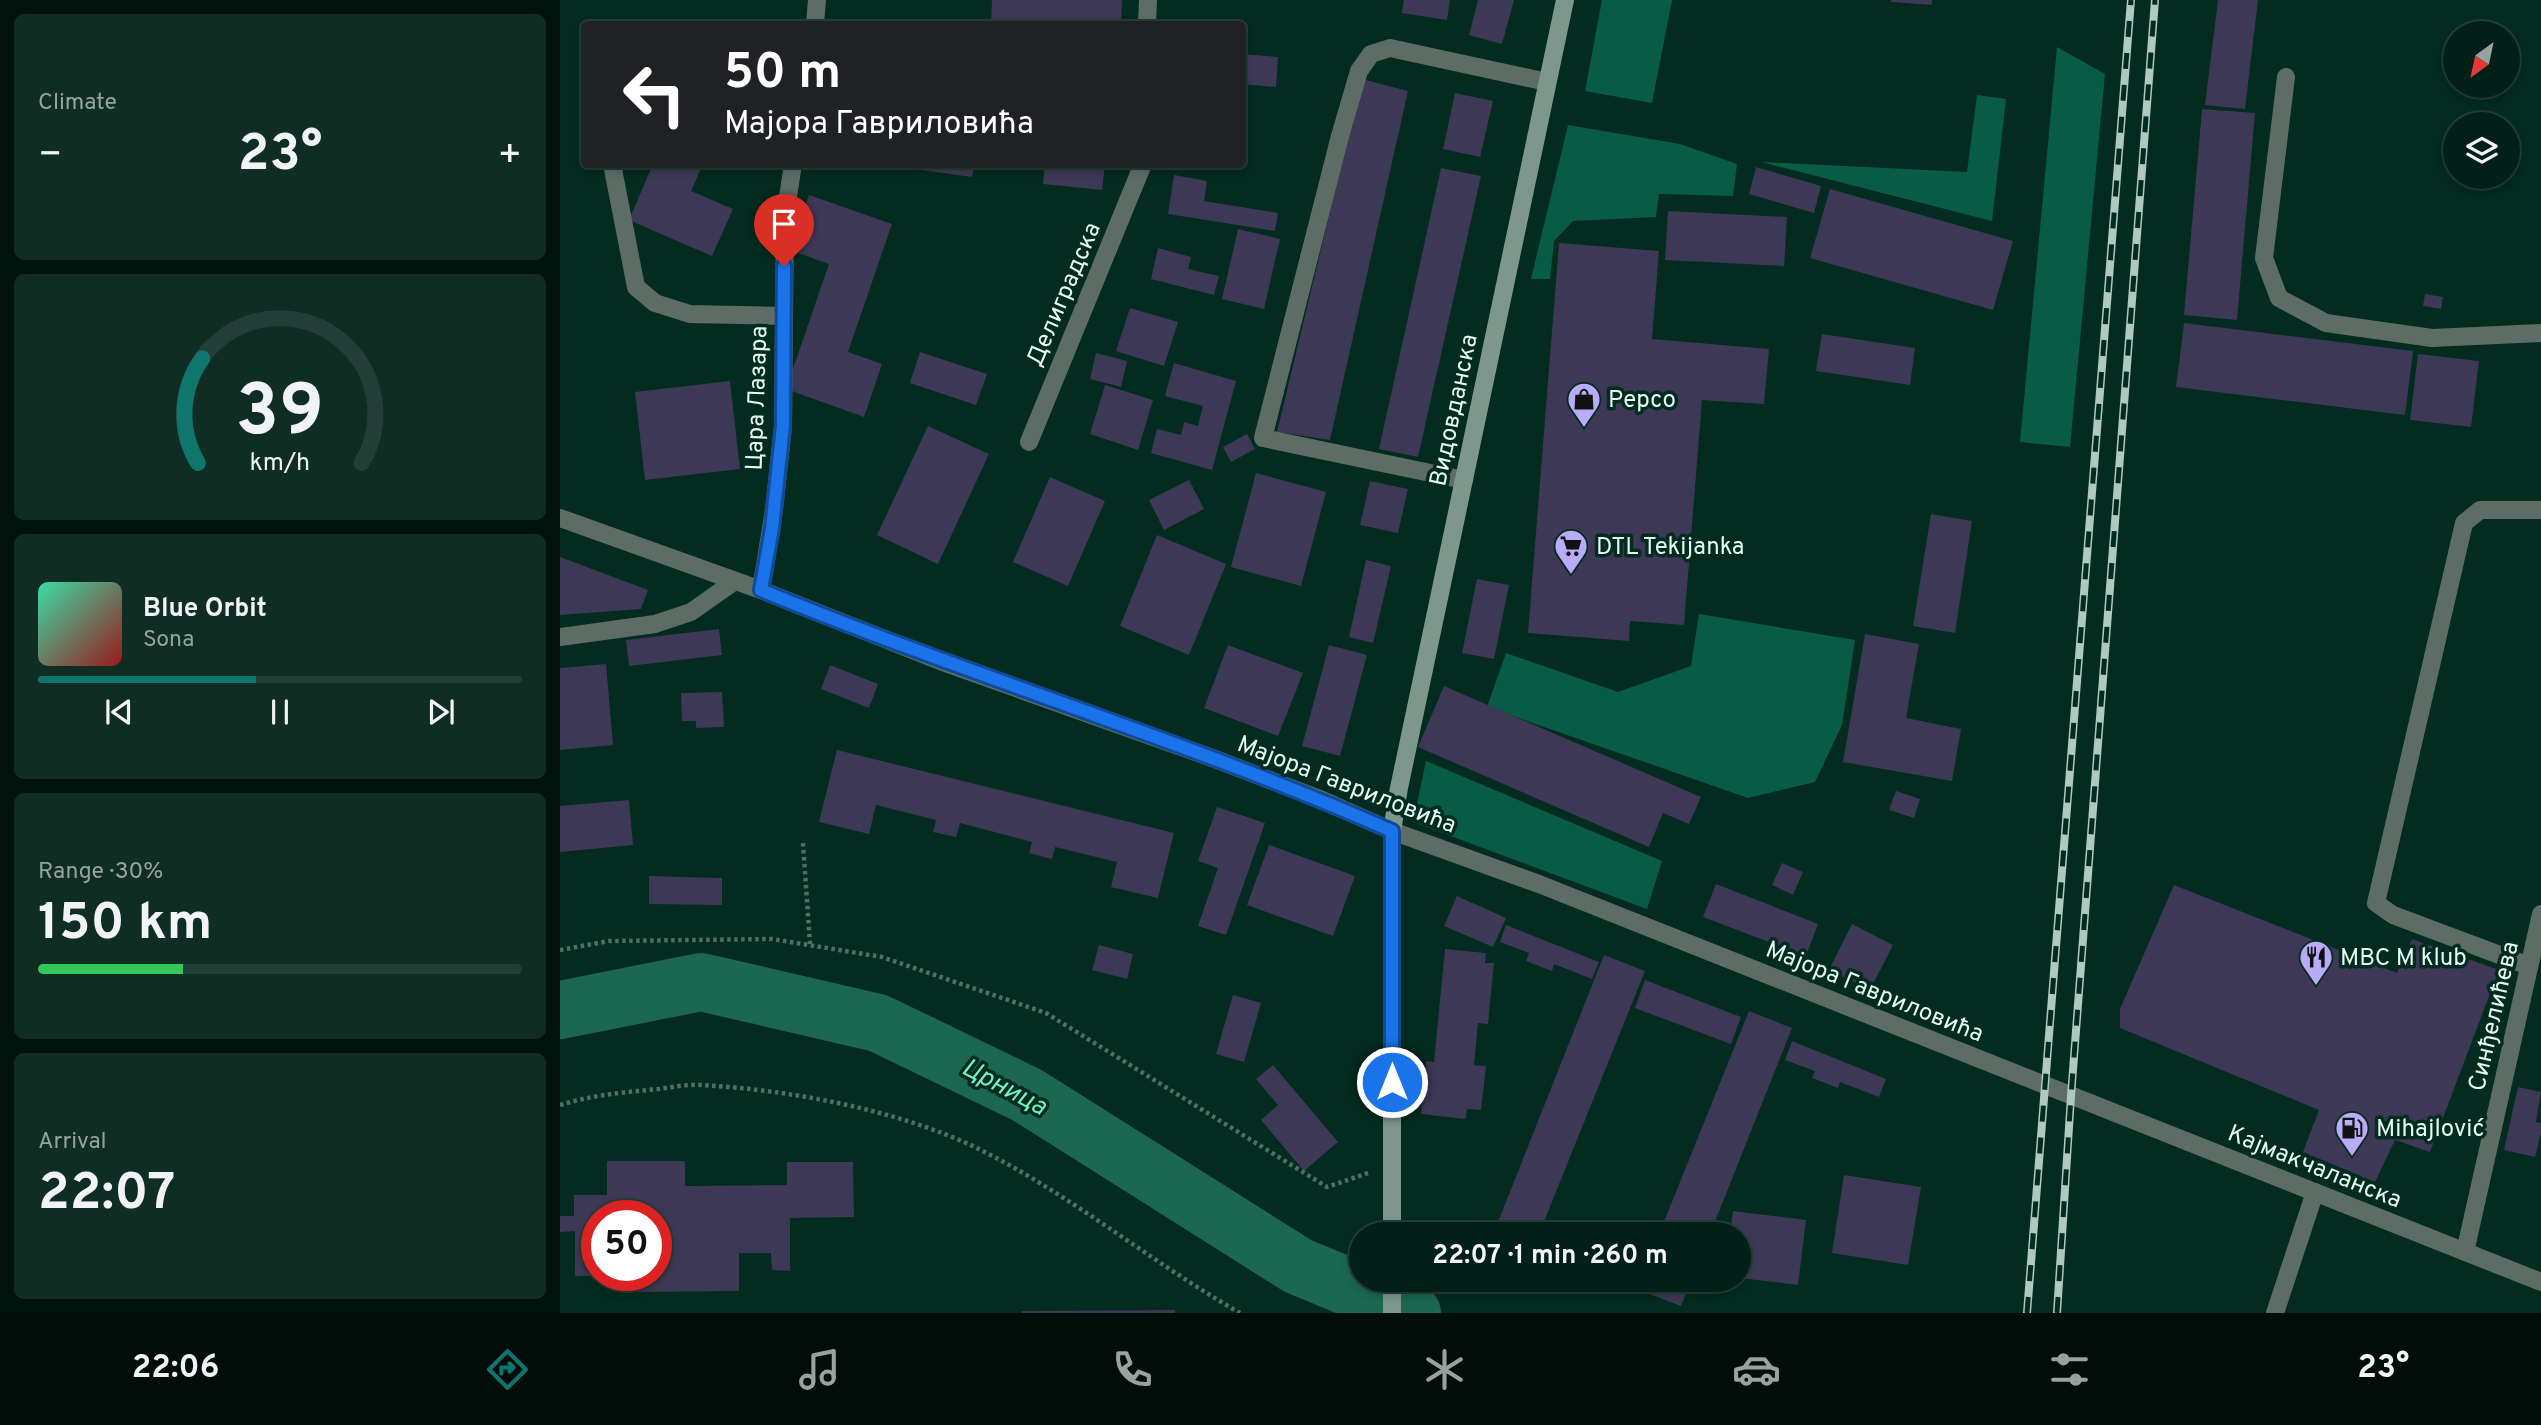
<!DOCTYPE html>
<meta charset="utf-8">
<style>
body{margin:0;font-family:Overpass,sans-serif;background:#102d24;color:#f1f3f6;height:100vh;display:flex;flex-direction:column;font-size:26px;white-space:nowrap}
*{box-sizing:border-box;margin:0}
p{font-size:23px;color:#96a3a1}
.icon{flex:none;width:38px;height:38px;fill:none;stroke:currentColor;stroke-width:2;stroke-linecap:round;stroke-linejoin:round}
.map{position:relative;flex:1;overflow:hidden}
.drawer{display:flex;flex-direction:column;gap:14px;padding:14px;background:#01120d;width:560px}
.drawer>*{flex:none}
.top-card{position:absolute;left:21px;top:21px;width:665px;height:147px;border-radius:7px;box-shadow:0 4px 10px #0003,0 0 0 2px #233e36;background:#202124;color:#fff;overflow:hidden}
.needle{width:46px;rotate:213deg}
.fabs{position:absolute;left:1883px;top:21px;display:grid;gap:14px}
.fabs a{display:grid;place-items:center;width:77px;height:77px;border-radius:50%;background:#022017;box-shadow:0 4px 10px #0003,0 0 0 2px #233e36;font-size:35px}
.speed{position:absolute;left:21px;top:1200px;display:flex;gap:14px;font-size:35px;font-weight:700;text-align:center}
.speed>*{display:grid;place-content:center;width:91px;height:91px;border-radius:50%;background:#022017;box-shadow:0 4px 10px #0003,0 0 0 2px #233e36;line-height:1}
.speed .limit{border:10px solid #d22;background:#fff;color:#111}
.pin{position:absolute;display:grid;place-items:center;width:60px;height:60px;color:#fff;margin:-72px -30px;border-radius:50% 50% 50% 0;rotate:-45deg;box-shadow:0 0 7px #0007}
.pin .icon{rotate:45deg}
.me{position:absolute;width:77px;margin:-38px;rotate:0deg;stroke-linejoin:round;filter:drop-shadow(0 0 5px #0008)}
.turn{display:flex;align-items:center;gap:24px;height:147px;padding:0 28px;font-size:32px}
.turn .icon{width:91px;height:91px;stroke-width:2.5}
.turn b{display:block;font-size:49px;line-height:60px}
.big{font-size:52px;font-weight:700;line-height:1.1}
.drawer .card{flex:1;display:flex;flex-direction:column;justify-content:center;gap:10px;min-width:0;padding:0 24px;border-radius:10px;background:#102d24}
.drawer .dial{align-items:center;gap:0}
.dial svg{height:182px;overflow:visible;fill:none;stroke:#233e36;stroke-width:7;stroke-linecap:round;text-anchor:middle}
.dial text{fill:#f1f3f6;stroke:none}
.song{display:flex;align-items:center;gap:21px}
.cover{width:84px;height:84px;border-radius:10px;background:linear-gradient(135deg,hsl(160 70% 55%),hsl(0 70% 35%))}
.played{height:7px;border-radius:4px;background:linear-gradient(90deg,#0f766e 45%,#233e36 45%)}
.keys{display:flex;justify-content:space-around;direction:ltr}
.heat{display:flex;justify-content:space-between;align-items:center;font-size:38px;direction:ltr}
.charge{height:10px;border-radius:5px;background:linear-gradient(90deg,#34c759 30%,#233e36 0)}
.trip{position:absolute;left:789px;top:1222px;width:402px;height:70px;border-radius:35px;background:#022017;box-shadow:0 4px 10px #0003,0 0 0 2px #233e36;font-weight:700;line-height:70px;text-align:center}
.dock{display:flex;height:112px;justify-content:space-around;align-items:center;background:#010d09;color:#96a3a1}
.dock .icon{width:49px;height:49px}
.dock .selected{color:#0f766e}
.dock b{font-size:32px;color:#f1f3f6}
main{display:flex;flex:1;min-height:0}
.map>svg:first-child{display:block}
.forest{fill:#085c45}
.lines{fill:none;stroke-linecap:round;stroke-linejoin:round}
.river{stroke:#1b6750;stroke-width:58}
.building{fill:#3d3855}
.path{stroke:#4e7065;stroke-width:4.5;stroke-dasharray:3.5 3.5;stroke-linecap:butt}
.service{stroke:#5d6d66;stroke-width:18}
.minor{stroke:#5d6d66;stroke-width:18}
.tertiary{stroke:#5d6d66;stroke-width:18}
.secondary{stroke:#7d978d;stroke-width:18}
.rail-casing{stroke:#b0c9c0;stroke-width:8}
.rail{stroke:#032b1f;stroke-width:5;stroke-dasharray:16;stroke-linecap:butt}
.route-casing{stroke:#114b97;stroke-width:18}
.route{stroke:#1a73e8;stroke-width:12}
.labels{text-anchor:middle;stroke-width:7;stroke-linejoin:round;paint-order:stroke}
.street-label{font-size:24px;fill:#e5faf1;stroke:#032b1f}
.poi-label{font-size:24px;fill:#e5faf1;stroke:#032b1f;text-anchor:start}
.water-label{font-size:26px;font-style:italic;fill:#71f4c7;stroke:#032b1f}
</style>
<main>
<section class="drawer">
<div class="card"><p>Climate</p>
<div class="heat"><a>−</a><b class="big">23°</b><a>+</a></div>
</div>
<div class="card dial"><svg viewBox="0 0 100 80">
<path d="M14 69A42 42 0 1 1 86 69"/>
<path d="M14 69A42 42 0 0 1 16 23" stroke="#0f766e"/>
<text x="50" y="56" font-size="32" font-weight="700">39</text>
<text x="50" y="72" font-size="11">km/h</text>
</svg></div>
<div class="card">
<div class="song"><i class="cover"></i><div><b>Blue Orbit</b><p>Sona</p></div></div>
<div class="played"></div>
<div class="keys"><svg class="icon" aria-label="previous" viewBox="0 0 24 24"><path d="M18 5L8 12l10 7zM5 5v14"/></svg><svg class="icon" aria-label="pause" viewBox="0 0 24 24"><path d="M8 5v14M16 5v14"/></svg><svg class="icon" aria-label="next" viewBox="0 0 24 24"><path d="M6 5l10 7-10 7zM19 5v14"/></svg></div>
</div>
<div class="card"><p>Range · 30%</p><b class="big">150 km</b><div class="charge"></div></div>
<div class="card"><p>Arrival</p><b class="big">22:07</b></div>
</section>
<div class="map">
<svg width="1981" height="1313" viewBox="0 0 1981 1313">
<rect width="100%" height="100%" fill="#032b1f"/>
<g class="forest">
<path d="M1042 0H1112L1092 103 1025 91Z"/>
<path d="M1497 47 1545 74 1510 447 1460 442Z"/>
<path d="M1417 95 1446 99 1432 221 1201 162 1407 172Z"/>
<path d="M1008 125 1120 144 1177 164 1173 196 1099 194 1096 217 1013 221 994 241 990 279H971Z"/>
<path d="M1139 614 1295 640 1282 725 1255 782 1188 798 927 707 946 653 1058 692 1131 666Z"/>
<path d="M866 761 1102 861 1087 909 853 822Z"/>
</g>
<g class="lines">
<path class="river" d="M0 1010 141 982 318 1023 467 1095 738 1266 852 1313"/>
</g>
<g class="building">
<path d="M432 0H562L561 24H431Z"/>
<path d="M844 0H890L887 20 842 13Z"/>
<path d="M918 0H954L942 44 909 35Z"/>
<path d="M1331 0H1372V5L1331 2Z"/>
<path d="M1658 0H1698L1685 109 1645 105Z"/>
<path d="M682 54 718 57 716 87 682 84Z"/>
<path d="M802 79 848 91 770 440 717 432Z"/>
<path d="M895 93 933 101 920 157 883 149Z"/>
<path d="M1642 109 1695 113 1677 320 1624 315Z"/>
<path d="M93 164H143L131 191 173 209 152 256 69 220Z"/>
<path d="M318 164H414L412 177Z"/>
<path d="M485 164H545L542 190 483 184Z"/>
<path d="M1196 167 1261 186 1254 213 1189 194Z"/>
<path d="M881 168 921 176 858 457 819 449Z"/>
<path d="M614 175 647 181 644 201 718 213 715 231 608 214Z"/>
<path d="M1270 189 1453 241 1433 310 1250 258Z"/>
<path d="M249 195 332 224 288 352 322 364 304 417 226 389 269 264 230 250Z"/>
<path d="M1108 211 1227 217 1224 266 1105 260Z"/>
<path d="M678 229 720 239 704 309 662 299Z"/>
<path d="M999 243 1099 251 1092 339 1209 349 1204 404 1142 400 1124 625 1070 621 1069 641 968 633Z"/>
<path d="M598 248 631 257 628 269 659 276 654 295 591 279Z"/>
<path d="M1865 294 1883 297 1881 309 1863 306Z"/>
<path d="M570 308 618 322 604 366 556 351Z"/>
<path d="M1624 323 1853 351 1845 415 1616 387Z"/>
<path d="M1262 334 1355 348 1350 385 1256 371Z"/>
<path d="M360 352 427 374 416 405 350 383Z"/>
<path d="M536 353 567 361 561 387 530 379Z"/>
<path d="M1858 354 1919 361 1911 427 1850 420Z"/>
<path d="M614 363 676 381 652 470 591 453 597 429 621 435 624 422 638 426 643 406 605 396Z"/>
<path d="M170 381 180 469 85 480 75 392Z"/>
<path d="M545 385 593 400 578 450 530 434Z"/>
<path d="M368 426 429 454 378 564 317 535Z"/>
<path d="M687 434 695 449 671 462 663 447Z"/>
<path d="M696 473 766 492 741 586 671 567Z"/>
<path d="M490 477 545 501 508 586 453 562Z"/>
<path d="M629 480 644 509 604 530 589 500Z"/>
<path d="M810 481 848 489 838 533 800 525Z"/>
<path d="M1371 514 1412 521 1395 633 1353 626Z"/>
<path d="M597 535 666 564 629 655 560 626Z"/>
<path d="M0 557 88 590 81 609 0 615Z"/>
<path d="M806 560 831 566 813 643 789 637Z"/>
<path d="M917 579 949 585 934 659 902 653Z"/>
<path d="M159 629 162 655 69 666 66 640Z"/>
<path d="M1305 634 1359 644 1346 718 1401 729 1392 781 1283 762Z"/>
<path d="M668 645 743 673 718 736 644 708Z"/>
<path d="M769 645 807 655 780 756 742 746Z"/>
<path d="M46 664 53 745 0 750V668Z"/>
<path d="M270 665 318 684 309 708 261 689Z"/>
<path d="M884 686 1141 797 1129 824 1103 813 1089 847 858 747Z"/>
<path d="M162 692 164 727 136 728V721H122L121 693Z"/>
<path d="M277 750 614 833 598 898 551 887 557 862 495 847 492 859 469 853 472 842 400 823 396 837 373 832 376 820 316 805 309 834 259 822Z"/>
<path d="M1336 791 1360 799 1354 818 1329 810Z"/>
<path d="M69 800 73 845 0 852V806Z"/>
<path d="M657 807 705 823 666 935 638 926 658 868 638 861Z"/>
<path d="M709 845 795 876 773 936 687 905Z"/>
<path d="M1222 863 1243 872 1233 895 1212 885Z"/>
<path d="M89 876 162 878V905L89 904Z"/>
<path d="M1156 884 1258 924 1246 956 1143 917Z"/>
<path d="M1614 885 1837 973 1852 939 1939 970 1870 1152 1835 1140 1815 1182 1743 1152 1759 1110 1560 1028V1009Z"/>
<path d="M897 896 946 918 933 947 884 926Z"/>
<path d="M1292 924 1333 945 1310 990 1269 970Z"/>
<path d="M946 925 1039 962 1032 979 994 964 992 971 966 961 969 953 940 942Z"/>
<path d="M539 945 573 954 567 979 532 970Z"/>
<path d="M885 949 926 953 925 963H934L928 1024 918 1023 914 1065 926 1066 921 1110 907 1109 906 1119 861 1114 866 1061 874 1062Z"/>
<path d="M1044 955 1085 971 979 1234H939L934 1232Z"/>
<path d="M1085 980 1181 1017 1171 1044 1075 1008Z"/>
<path d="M673 995 701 1003 684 1062 656 1054Z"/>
<path d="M1189 1011 1232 1028 1150 1234H1099Z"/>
<path d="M1232 1041 1326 1079 1319 1097 1280 1082 1278 1088 1252 1078 1255 1071 1225 1060Z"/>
<path d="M713 1065 778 1142 744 1171 701 1120 718 1105 696 1079Z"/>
<path d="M1958 1087 1981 1092 1976 1122 1981 1123V1133L1975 1157 1944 1150Z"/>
<path d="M47 1161H125V1186L227 1185V1162H293L294 1217 230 1218V1271L212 1270 211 1253H179V1291L75 1292V1276H96V1216H37V1276H15V1231L0 1232V1216H14V1195H47Z"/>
<path d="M1284 1175 1361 1187 1348 1265 1272 1253Z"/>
<path d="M1173 1211 1246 1220 1238 1285 1180 1278V1234H1170Z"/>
<path d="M1081 1279H1132L1121 1306 1077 1289Z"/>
<path d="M615 1310V1313H462V1311Z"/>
</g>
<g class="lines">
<g class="path">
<path d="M243 843 250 944"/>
<path d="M0 950 49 941 212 939 322 957 486 1013 767 1187 808 1173"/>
<path d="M0 1105C32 1095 65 1092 99 1089 113 1087 128 1084 141 1085 231 1090 339 1110 419 1149 511 1195 591 1262 680 1313"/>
</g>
<g class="service">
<path d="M1726 77 1704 258 1719 298 1766 323 1872 338 1981 333"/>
<path d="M52 164 76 287 95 303 130 314 224 316"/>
<path d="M904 480 703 438 780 136 799 71 811 54 830 48 987 82"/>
<path d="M0 637 95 624 131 612 175 581"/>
<path d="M1969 966 1833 915 1816 903 1904 523 1920 510H1981"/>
<path d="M1715 1313 1755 1192"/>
</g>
<g class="minor">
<path d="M255 24 257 0"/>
<path d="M587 24 588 0"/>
<path d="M469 442 583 164"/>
<path d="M201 590 214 510 223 426 225 216 233 164"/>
<path d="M1905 1252 1981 914"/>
</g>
<path class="tertiary" d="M0 518 201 590 380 661 655 759 762 800 832 831 979 884 1981 1282"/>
<g class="secondary">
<path d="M832 1234V831L839 788 1005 0"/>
<path d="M832 1313V1279"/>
</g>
<defs>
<g id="rail">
<path d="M1467 1313 1571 0"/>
<path d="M1497 1313 1511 1096 1595 0"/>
</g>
</defs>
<use href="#rail" class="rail-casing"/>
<use href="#rail" class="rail"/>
</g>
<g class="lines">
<defs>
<path id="route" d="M224 266 223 426 212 528 201 590C409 676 626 740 832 831V1082"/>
</defs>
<use href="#route" class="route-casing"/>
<use href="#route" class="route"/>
</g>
<defs>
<symbol id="shop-pin" viewBox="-11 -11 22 30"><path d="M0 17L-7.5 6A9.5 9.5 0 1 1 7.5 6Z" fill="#b8abf7" stroke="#032b1f"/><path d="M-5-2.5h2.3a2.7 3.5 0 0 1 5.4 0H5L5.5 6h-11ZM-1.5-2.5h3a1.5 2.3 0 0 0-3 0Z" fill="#111"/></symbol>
<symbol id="supermarket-pin" viewBox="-11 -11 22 30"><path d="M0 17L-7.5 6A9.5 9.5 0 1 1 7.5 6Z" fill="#b8abf7" stroke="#032b1f"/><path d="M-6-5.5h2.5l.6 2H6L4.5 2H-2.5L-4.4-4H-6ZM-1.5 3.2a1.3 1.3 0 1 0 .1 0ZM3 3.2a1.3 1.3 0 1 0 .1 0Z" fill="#111"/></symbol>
<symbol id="restaurant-pin" viewBox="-11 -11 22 30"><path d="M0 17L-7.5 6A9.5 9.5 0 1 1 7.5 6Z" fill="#b8abf7" stroke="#032b1f"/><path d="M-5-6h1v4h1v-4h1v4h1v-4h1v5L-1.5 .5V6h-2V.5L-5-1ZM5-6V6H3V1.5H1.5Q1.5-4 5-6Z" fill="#111"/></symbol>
<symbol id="fuel-pin" viewBox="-11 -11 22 30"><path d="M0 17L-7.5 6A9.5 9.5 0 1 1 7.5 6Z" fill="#b8abf7" stroke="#032b1f"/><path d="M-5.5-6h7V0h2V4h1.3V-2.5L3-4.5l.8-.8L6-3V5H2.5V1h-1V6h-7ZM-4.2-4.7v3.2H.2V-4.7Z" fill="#111"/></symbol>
</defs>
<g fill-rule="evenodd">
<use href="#shop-pin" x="1005" y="380" width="38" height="52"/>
<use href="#supermarket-pin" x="992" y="527" width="38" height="52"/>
<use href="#restaurant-pin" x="1737" y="938" width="38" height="52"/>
<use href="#fuel-pin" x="1773" y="1109" width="38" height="52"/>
</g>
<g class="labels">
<g class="street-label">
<text transform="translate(503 294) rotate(-67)" y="8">Делиградска</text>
<text transform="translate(196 398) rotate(-88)" y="8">Цара Лазара</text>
<text transform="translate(893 410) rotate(-78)" y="8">Видовданска</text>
<text transform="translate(787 784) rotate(21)" y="8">Мајора Гавриловића</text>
<text transform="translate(1315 991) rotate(22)" y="8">Мајора Гавриловића</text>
<text transform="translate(1933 1016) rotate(-77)" y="8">Синђелићева</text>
<text transform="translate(1755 1166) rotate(22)" y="8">Кајмакчаланска</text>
</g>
<g class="poi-label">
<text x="1048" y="407">Pepco</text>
<text x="1036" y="554">DTL Tekijanka</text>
<text x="1780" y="965">MBC M klub</text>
<text x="1816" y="1136">Mihajlović</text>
</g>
<g class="water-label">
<text transform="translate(445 1086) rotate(28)" y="9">Црница</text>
</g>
</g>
</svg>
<div class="fabs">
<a><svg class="needle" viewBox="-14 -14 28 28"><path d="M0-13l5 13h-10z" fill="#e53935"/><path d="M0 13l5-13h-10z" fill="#96a3a1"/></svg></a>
<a><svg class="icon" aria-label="layers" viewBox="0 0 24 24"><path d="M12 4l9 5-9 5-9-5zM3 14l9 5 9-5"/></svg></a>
</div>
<div class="speed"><div class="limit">50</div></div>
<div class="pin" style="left:224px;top:266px;background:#d93025"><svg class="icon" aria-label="arrive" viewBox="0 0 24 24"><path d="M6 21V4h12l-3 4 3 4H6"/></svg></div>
<svg class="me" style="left:832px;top:1082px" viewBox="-20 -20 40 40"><circle r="17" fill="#1a73e8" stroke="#fff" stroke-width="3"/><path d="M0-11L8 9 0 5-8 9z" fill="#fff"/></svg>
<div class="trip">22:07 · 1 min · 260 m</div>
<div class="top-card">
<div class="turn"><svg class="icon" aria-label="left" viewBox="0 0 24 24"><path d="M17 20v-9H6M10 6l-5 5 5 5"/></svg><div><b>50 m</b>Мајора Гавриловића</div></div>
</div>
</div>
</main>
<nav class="dock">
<b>22:06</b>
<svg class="icon selected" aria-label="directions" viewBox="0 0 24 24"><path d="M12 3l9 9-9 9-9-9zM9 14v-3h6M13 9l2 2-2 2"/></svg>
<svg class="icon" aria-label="music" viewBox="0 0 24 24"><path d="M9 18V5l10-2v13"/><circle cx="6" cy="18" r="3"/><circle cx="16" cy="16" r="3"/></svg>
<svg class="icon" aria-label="phone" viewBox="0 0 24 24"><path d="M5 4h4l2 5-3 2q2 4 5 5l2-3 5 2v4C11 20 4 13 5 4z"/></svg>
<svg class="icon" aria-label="climate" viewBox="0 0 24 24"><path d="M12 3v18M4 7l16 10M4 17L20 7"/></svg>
<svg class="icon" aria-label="car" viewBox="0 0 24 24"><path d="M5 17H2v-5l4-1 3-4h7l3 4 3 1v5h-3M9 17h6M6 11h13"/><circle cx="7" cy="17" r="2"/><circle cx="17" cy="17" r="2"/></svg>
<svg class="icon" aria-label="filters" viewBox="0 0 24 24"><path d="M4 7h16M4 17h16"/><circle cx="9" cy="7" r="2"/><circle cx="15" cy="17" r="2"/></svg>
<b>23°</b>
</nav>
